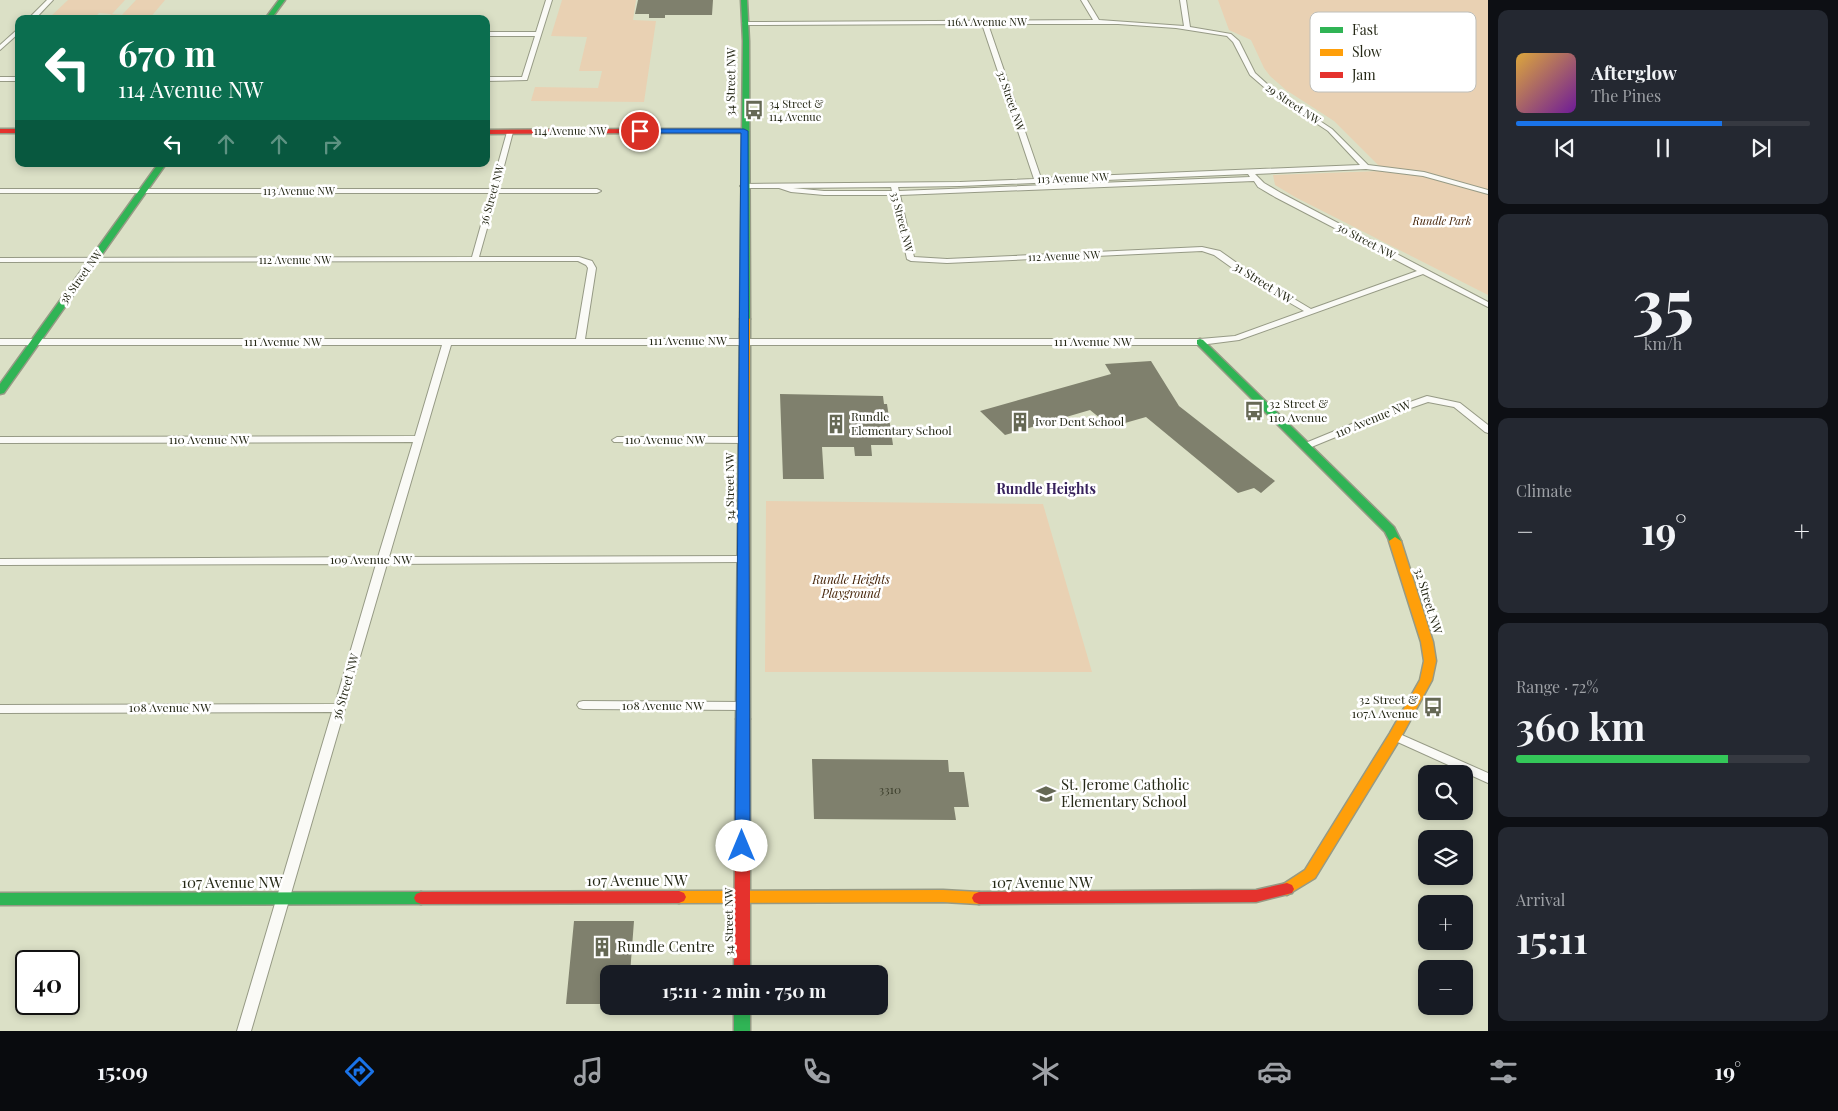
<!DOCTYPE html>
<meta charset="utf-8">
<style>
body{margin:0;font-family:"Playfair Display",serif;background:#242831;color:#f1f3f6;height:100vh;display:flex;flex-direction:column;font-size:19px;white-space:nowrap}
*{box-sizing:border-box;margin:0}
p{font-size:16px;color:#9ea1a6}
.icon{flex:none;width:28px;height:28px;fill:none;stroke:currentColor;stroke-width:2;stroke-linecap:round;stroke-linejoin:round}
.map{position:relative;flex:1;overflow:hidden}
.panel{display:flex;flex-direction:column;gap:10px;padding:10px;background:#0d0f14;width:350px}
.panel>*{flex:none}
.guide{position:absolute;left:15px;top:15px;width:475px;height:152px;border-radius:10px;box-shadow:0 2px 8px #0003;background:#0b6e4f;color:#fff;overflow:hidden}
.tools{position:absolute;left:1418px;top:765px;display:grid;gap:10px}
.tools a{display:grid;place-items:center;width:55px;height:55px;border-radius:10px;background:#171b24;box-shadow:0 2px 8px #0003;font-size:25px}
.speed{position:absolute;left:15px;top:950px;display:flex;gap:10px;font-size:25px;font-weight:700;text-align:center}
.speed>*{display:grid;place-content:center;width:65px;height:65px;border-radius:50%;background:#171b24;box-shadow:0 2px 8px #0003;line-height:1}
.speed .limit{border:2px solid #111;border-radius:8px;background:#fff;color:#111}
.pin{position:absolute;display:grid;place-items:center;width:42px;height:42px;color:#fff;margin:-21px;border:2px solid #fff;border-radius:50%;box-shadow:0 1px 5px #0007}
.me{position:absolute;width:55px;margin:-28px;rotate:0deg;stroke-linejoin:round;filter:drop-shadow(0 0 4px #0008)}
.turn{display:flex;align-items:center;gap:18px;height:105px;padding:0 20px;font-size:22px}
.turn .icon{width:65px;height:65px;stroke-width:2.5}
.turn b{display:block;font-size:35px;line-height:42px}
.lanes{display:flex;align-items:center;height:48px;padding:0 20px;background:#0003;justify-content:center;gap:25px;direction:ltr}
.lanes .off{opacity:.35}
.big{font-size:38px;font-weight:700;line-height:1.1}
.panel .widget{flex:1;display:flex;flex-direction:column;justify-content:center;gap:8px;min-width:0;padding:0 18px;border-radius:10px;background:#242831}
.panel .dial{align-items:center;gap:0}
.dial b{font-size:65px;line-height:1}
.song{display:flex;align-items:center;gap:15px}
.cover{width:60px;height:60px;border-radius:8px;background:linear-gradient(135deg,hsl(40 70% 55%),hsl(280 70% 35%))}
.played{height:5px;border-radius:2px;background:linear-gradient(90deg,#1a73e8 70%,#363941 70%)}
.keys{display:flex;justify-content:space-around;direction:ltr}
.heat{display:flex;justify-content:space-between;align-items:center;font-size:28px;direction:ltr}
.charge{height:8px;border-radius:4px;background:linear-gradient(90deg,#34c759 72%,#363941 0)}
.trip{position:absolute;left:600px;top:965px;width:288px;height:50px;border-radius:10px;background:#171b24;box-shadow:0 2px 8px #0003;font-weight:700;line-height:50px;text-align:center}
.dock{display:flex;height:80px;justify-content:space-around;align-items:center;background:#090b0e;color:#9ea1a6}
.dock .icon{width:35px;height:35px}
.dock .selected{color:#1a73e8}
.dock b{font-size:22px;color:#f1f3f6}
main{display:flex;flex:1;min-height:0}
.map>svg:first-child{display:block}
.green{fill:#e9d1b3}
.building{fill:#7f806d}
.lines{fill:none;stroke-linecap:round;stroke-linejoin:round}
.street-casing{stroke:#969a85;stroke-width:2}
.fast-casing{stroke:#969a85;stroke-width:3}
.slow-casing{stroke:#969a85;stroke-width:3}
.jam-casing{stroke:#969a85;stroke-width:3}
.street{fill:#fafaf6;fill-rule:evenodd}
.fast{fill:#30b455;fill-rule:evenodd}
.slow{fill:#ff9f0a;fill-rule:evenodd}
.jam{fill:#e5322d;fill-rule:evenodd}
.route{fill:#1a73e8;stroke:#114b97}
.labels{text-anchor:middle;stroke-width:5;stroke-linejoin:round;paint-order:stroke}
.far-street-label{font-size:11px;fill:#252816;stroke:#fff}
.far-poi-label{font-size:11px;fill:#252816;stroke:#fff;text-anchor:start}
.far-park-label{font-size:11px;font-style:italic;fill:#452307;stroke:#fff}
.street-label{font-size:12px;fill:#252816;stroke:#fff}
.poi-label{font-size:12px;fill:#252816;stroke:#fff;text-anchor:start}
.park-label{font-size:12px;font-style:italic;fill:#452307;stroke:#fff}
.near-number-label{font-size:12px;fill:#3c3e2c}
.neighbourhood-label{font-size:14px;font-weight:bold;fill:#36215b;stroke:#fff}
.near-poi-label{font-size:15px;fill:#252816;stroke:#fff;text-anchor:start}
.near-street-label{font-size:15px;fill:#252816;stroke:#fff}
.key{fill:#fff;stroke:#bebeb9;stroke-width:1}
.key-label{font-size:14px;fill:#252816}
</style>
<main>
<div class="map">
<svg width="1488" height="1031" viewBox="0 0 1488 1031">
<rect width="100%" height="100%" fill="#dbe0c6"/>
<g class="green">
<path d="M68 0H125L112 14 122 15 136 0H165L149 19H107L111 14 99 13 93 19H48Z"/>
<path d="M562 0H636L633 20 656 21 644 102 531 101 535 87 598 88 602 71H579L587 37 551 36Z"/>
<path d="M1218 0H1488V295L1295 197 1275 185 1273 175 1380 171 1379 166 1334 121 1286 90 1270 76 1264 68 1251 40 1229 30Z"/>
<path d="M766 501 1043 504 1092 672H765Z"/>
</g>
<g class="building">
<path d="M638 0H713L712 15H665V18H649V14H635Z"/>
<path d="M1151 361 1179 406 1275 481 1261 493 1254 488 1238 493 1146 417 1111 427 1090 410 1005 435 980 411 1111 374 1105 364Z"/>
<path d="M780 394 883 396 884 404H887L893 445H871L872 456H855L854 447H822L824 479H783Z"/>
<path d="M812 759 948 760 949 772H964L969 807H954L956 820 814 819Z"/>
<path d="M574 921H634L630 974H609V1004H566Z"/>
</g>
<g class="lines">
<defs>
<g id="street">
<path d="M47 0H53L35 19H28Z"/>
<path d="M546 0H552L527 80 486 81V77H522L535 36H486V32H536Z"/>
<path d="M1081 0H1087L1099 20 1184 26 1180 0H1186L1190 27 1231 34 1239 41 1255 73 1276 92 1332 129 1368 165 1424 172 1488 190V194L1423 176 1366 169 1255 174 1264 183 1281 193 1488 302V307L1423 274 1239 340 1200 345H451L389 557 743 556 748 559 743 562 387 564 251 1031H237L332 712 0 713V705L335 704 376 564 0 565V559L378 557 413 442 0 443V437L415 436 442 345H0V339H576L588 268 586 265 578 261 0 262V258L472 257 490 193H0V189H491L507 132 510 130 513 132 498 189H597L601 191 597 193H497L479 257H579L592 261 596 268 585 339H1200L1235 336 1304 311 1245 277 1214 255 1202 251 947 263 911 261 907 259 893 195H824L791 192 779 188H744L740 186 744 184 960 182 1034 179 982 24 745 25 742 23 743 22 1093 20ZM988 24H1118L1176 28 1227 36 1233 42 1250 75 1272 94 1328 131 1360 165 1041 178ZM1248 174 1250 177 899 191 898 187 960 186ZM1254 181 1258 187 1275 197 1417 271 1311 309 1251 273 1220 251 1202 247 947 259 914 257 900 195ZM891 187 892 191H824L793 188Z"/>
<path d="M19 28V33L0 50V45Z"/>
<rect x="0" y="77" width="19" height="4"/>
<path d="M1427 396 1460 403 1488 425V433L1485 432 1454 407 1428 402 1382 418 1309 448H1303L1301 446 1303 444 1376 414Z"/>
<path d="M617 437H743L748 440 743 443 614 442 612 440Z"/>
<path d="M583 701 743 702 747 703 749 706 747 709 743 710 583 709 579 708 577 705 579 702Z"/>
<path d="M1395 732 1488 773V783L1391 739 1389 736 1391 733Z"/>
</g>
<g id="fast">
<path d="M279 0H285L271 19H265Z"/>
<path d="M741 0H747L749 41 750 319 745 322 740 319 743 41Z"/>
<path d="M158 164H166L4 393 0 394V384Z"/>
<path d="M1200 339 1203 340 1394 527 1401 541 1399 544H1391L1385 532 1197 344V340Z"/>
<path d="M421 892 426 894 428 898 426 902 421 904 0 905V893Z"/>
<rect x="734" y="1006" width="16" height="25"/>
</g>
<g id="slow">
<path d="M638 129H744L748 131 744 133H641L637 131Z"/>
<path d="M745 316 750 319V719L748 722H738L736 719 740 319Z"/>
<path d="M1395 537 1401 541 1433 642 1436 661 1432 680 1400 739 1315 878 1287 895 1282 893 1280 889 1282 885 1305 870 1390 733 1420 680 1424 661 1421 642 1389 541Z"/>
<path d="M943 890 979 892 984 894 986 898 984 902 979 904 943 902 679 903 674 901 672 897 674 893 679 891Z"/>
</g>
<g id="jam">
<rect x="0" y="129" width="19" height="4"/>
<path d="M644 129 645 131 641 133 486 134V130Z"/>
<path d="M743 714 748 716 750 719V974H734L736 719 738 716Z"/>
<path d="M1287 883 1292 885 1294 889 1292 893 1256 902 979 904 974 902 972 898 974 894 979 892 1256 890Z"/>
<path d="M679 891 684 893 686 897 684 901 679 903 421 904 416 902 414 898 416 894 421 892Z"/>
</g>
</defs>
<use href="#street" class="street-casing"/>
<use href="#fast" class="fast-casing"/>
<use href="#slow" class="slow-casing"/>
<use href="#jam" class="jam-casing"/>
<use href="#street" class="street"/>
<use href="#fast" class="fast"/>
<use href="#slow" class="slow"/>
<use href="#jam" class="jam"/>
</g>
<path class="route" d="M638 129H744L748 131 750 846 748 850 742 852 737 850 735 846 741 133H638Z"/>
<defs>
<symbol id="bus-bare" viewBox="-9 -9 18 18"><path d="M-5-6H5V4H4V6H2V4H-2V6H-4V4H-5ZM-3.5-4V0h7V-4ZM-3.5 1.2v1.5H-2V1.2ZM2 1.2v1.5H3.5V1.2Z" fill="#656854" stroke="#fff" stroke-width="2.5" paint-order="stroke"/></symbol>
<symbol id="building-bare" viewBox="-9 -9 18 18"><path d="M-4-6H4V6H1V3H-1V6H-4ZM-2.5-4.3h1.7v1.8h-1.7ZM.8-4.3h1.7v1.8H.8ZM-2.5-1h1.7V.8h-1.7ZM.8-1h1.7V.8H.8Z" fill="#656854" stroke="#fff" stroke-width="2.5" paint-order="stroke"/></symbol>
<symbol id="school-bare" viewBox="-9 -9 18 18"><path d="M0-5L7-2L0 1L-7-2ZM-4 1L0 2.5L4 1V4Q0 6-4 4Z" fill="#656854" stroke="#fff" stroke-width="2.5" paint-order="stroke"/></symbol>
</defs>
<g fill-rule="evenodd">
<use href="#bus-bare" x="740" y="96" width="28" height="28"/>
<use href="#bus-bare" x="1240" y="397" width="28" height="28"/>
<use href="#building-bare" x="1006" y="408" width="28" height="28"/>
<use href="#building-bare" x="822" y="410" width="28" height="28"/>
<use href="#bus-bare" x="1419" y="693" width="28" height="28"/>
<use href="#school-bare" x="1032" y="780" width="28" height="28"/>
<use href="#building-bare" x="588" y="933" width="28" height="28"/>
</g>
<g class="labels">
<g class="far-street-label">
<text x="987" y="26">116A Avenue NW</text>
<text transform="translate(1011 101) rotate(71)" y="4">32 Street NW</text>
<text transform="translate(1293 104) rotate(34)" y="4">29 Street NW</text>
<text x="570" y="135">114 Avenue NW</text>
<text transform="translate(1073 178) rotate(-2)" y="4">113 Avenue NW</text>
<text x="299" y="195">113 Avenue NW</text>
<text transform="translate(492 195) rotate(-74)" y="4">36 Street NW</text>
<text transform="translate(902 222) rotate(76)" y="4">33 Street NW</text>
<text transform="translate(1366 241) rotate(28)" y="4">30 Street NW</text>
<text transform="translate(1064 256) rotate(-2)" y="4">112 Avenue NW</text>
<text x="295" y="264">112 Avenue NW</text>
<text transform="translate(81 277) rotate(-54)" y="4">38 Street NW</text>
</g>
<g class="far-poi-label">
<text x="769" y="108">34 Street &amp;<tspan x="769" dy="13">114 Avenue</tspan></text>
</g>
<g class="far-park-label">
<text x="1442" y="225">Rundle Park</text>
</g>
<g class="street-label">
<text transform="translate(731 82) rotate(-89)" y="4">34 Street NW</text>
<text transform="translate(1263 283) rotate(32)" y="4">31 Street NW</text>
<text x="688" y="345">111 Avenue NW</text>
<text x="283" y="346">111 Avenue NW</text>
<text x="1093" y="346">111 Avenue NW</text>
<text transform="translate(1373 419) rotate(-22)" y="4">110 Avenue NW</text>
<text x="209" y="444">110 Avenue NW</text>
<text x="665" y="444">110 Avenue NW</text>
<text transform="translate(730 487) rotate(-90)" y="4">34 Street NW</text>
<text x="371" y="564">109 Avenue NW</text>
<text transform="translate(1428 601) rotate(73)" y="4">32 Street NW</text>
<text transform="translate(346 687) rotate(-74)" y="4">36 Street NW</text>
<text x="663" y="710">108 Avenue NW</text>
<text x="170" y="712">108 Avenue NW</text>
<text transform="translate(729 922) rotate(-90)" y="4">34 Street NW</text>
</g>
<g class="poi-label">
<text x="1269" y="408">32 Street &amp;<tspan x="1269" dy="14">110 Avenue</tspan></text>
<text x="851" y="421">Rundle<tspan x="851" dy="14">Elementary School</tspan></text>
<text x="1035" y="426">Ivor Dent School</text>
<text x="1418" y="704" text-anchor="end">32 Street &amp;<tspan x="1418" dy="14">107A Avenue</tspan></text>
</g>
<g class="park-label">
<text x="851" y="584">Rundle Heights<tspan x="851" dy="14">Playground</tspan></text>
</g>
<g class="near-number-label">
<text x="890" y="794">3310</text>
</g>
<g class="neighbourhood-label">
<text x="1046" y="494">Rundle Heights</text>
</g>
<g class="near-poi-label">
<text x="1061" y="790">St. Jerome Catholic<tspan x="1061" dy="17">Elementary School</tspan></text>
<text x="617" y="952">Rundle Centre</text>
</g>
<g class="near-street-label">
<text x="637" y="886">107 Avenue NW</text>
<text x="232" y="888">107 Avenue NW</text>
<text x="1042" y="888">107 Avenue NW</text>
</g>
</g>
<rect x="1310" y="12" width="166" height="80" rx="8" class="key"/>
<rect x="1320" y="27" width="23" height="6" fill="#30b455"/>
<rect x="1320" y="49" width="23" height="7" fill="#ff9f0a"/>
<rect x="1320" y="72" width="23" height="6" fill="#e5322d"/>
<g class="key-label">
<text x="1352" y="35">Fast</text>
<text x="1352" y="57">Slow</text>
<text x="1352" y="80">Jam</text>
</g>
</svg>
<div class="tools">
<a><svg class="icon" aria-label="search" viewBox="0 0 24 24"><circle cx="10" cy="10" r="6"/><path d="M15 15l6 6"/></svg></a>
<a><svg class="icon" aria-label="layers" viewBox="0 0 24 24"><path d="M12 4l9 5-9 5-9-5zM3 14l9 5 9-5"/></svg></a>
<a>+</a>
<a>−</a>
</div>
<div class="speed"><div class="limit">40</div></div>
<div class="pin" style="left:640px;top:131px;background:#d93025"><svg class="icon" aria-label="arrive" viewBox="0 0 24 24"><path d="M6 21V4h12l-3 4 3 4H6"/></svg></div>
<svg class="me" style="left:742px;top:846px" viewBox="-20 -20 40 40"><circle r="19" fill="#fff"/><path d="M0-13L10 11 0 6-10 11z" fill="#1a73e8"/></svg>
<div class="trip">15:11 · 2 min · 750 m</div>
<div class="guide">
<div class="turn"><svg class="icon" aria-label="left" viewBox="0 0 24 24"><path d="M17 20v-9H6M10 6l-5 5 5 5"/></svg><div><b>670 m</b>114 Avenue NW</div></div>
<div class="lanes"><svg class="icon" aria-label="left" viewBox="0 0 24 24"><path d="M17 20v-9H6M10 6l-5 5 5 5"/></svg><svg class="icon off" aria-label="ahead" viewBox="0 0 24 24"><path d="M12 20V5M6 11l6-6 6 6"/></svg><svg class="icon off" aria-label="ahead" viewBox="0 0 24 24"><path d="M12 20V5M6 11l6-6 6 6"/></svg><svg class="icon off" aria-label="right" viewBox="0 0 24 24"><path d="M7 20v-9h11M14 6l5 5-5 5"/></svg></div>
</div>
</div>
<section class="panel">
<div class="widget">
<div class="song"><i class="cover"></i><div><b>Afterglow</b><p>The Pines</p></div></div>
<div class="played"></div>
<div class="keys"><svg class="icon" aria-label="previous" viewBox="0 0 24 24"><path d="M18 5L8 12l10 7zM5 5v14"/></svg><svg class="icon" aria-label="pause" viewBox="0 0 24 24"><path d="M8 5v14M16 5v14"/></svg><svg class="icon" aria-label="next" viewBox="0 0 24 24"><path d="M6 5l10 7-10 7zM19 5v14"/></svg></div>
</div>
<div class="widget dial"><b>35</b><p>km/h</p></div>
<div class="widget"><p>Climate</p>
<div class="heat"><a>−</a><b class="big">19°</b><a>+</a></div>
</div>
<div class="widget"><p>Range · 72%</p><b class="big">360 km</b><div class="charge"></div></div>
<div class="widget"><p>Arrival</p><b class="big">15:11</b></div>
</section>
</main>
<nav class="dock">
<b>15:09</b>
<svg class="icon selected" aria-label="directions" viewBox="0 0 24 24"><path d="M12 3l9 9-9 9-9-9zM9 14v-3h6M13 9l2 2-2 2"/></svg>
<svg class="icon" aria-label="music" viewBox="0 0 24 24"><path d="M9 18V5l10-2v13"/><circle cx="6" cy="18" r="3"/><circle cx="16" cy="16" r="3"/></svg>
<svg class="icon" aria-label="phone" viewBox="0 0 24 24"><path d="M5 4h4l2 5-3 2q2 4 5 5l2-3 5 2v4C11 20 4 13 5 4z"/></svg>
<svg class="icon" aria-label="climate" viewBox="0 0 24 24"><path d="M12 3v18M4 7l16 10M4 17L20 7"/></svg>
<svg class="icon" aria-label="car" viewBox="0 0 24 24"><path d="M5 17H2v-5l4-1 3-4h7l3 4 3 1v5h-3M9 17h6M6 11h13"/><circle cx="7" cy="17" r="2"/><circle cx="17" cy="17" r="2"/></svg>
<svg class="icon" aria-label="filters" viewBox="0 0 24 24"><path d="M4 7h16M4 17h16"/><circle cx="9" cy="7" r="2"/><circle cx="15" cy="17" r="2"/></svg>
<b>19°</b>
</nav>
